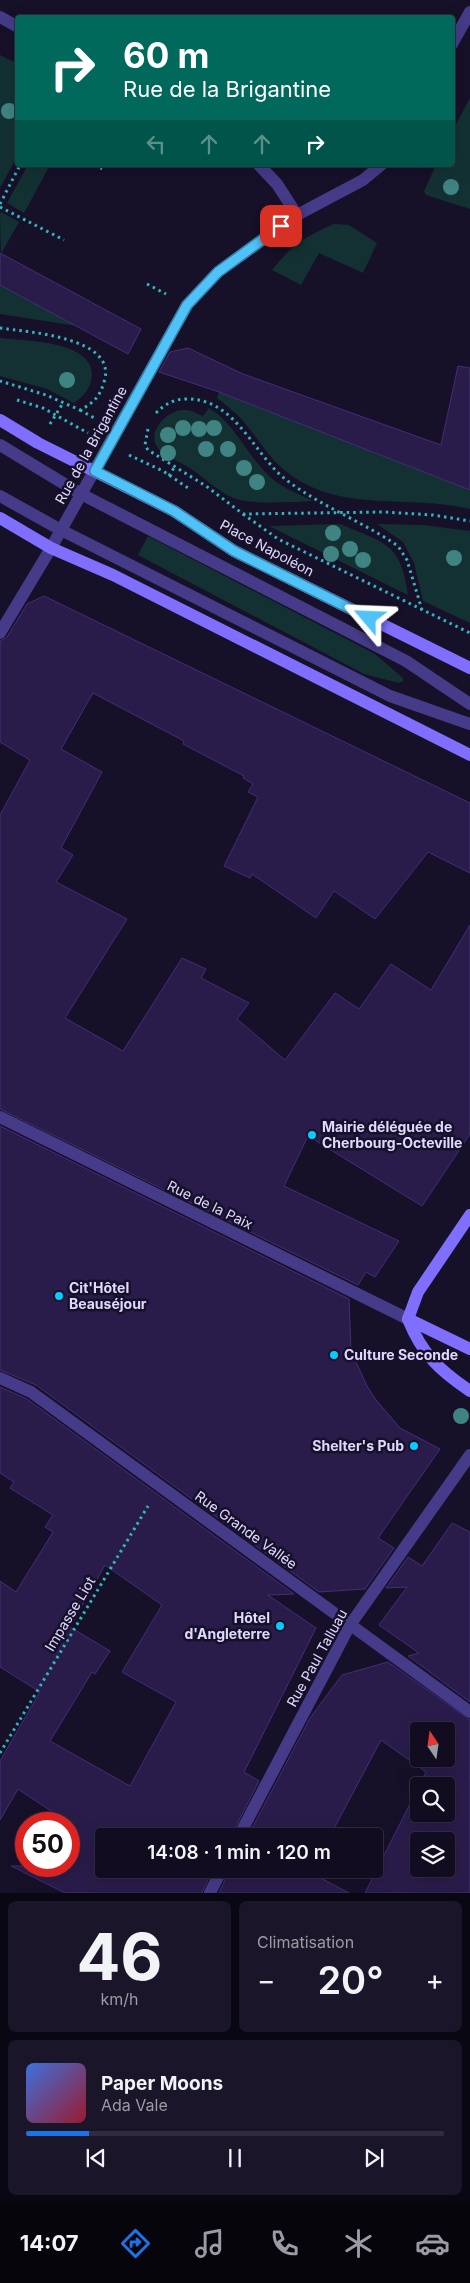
<!DOCTYPE html>
<html lang="fr">
<meta charset="utf-8">
<style>
body{margin:0;font-family:Inter,sans-serif;background:#1a1528;color:#f1f3f6;height:100vh;display:flex;flex-direction:column;font-size:19px;white-space:nowrap}
*{box-sizing:border-box;margin:0}
p{font-size:16px;color:#9c9ba4}
.icon{flex:none;width:28px;height:28px;fill:none;stroke:currentColor;stroke-width:2;stroke-linecap:round;stroke-linejoin:round}
.map{position:relative;height:1893px;overflow:hidden}
.drawer{display:flex;flex-direction:column;gap:8px;padding:8px;background:#090711;flex:1}
.drawer>*{flex:none}
.top-card{position:absolute;left:15px;top:15px;width:440px;height:152px;border-radius:5px;box-shadow:0 5px 20px #0002,0 0 0 1px #302c3d;background:#00695c;color:#fff;overflow:hidden}
.needle{width:32px;rotate:347deg}
.tools{position:absolute;left:410px;top:1722px;display:grid;gap:10px}
.tools a{display:grid;place-items:center;width:45px;height:45px;border-radius:5px;background:#110c1f;box-shadow:0 5px 20px #0002,0 0 0 1px #302c3d;font-size:25px}
.speed{position:absolute;left:15px;top:1812px;display:flex;gap:10px;font-size:25px;font-weight:700;text-align:center}
.speed>*{display:grid;place-content:center;width:65px;height:65px;border-radius:50%;background:#110c1f;box-shadow:0 5px 20px #0002,0 0 0 1px #302c3d;line-height:1}
.speed .limit{border:8px solid #d22;background:#fff;color:#111}
.pin{position:absolute;display:grid;place-items:center;width:42px;height:42px;color:#fff;margin:-21px;border-radius:10px;box-shadow:0 2px 8px #0006}
.me{position:absolute;width:55px;margin:-28px;rotate:296deg;stroke-linejoin:round;filter:drop-shadow(0 0 4px #0008)}
.turn{display:flex;align-items:center;gap:18px;height:105px;padding:0 25px;font-size:22px}
.turn .icon{width:65px;height:65px;stroke-width:2.5}
.turn b{display:block;font-size:35px;line-height:42px}
.lanes{display:flex;align-items:center;height:48px;padding:0 25px;background:#0003;justify-content:center;gap:25px;direction:ltr}
.lanes .off{opacity:.35}
.big{font-size:38px;font-weight:600;line-height:1.1}
.drawer .tile{flex:1;display:flex;flex-direction:column;justify-content:center;gap:8px;min-width:0;padding:0 18px;border-radius:8px;background:#1a1528}
.drawer .dial{align-items:center;gap:0}
.dial b{font-size:65px;line-height:1}
.song{display:flex;align-items:center;gap:15px}
.cover{width:60px;height:60px;border-radius:8px;background:linear-gradient(135deg,hsl(220 70% 55%),hsl(350 70% 35%))}
.played{height:5px;border-radius:2px;background:linear-gradient(90deg,#1a73e8 15%,#302c3d 15%)}
.keys{display:flex;justify-content:space-around;direction:ltr}
.heat{display:flex;justify-content:space-between;align-items:center;font-size:28px;direction:ltr}
.drawer .tiles{flex:1;display:grid;gap:8px;grid-template-columns:1fr 1fr}
.tile:last-child{grid-column:span 2}
.trip{position:absolute;left:95px;top:1828px;width:288px;height:50px;border-radius:5px;background:#110c1f;box-shadow:0 5px 20px #0002,0 0 0 1px #302c3d;font-weight:600;line-height:50px;text-align:center}
.dock{display:flex;height:80px;justify-content:space-around;align-items:center;background:#07050c;color:#9c9ba4}
.dock .icon{width:35px;height:35px}
.dock .active{color:#1a73e8}
.dock b{font-size:22px;color:#f1f3f6}
.map>svg:first-child{display:block}
.green{fill:#133133}
.building{fill:#291c4a;stroke:#432e76;fill-rule:evenodd}
.lines{fill:none;stroke-linecap:round;stroke-linejoin:round}
.path{stroke:#2fb7bc;stroke-width:3;stroke-dasharray:2.5 4;stroke-linecap:butt}
.lane{stroke:#453b88;stroke-width:12}
.street{stroke:#453b88;stroke-width:12}
.secondary{stroke:#806fff;stroke-width:12}
.tree{fill:#408383}
.route-casing{stroke:#337fa1;stroke-width:12}
.route{stroke:#4fc3f7;stroke-width:9}
.poi-dot{fill:#04ceff;stroke:#171029;stroke-width:2}
.labels{text-anchor:middle;stroke-width:5;stroke-linejoin:round;paint-order:stroke}
.street-label{font-size:14px;fill:#e0d8ff;stroke:#171029}
.poi-label{font-size:14px;font-weight:bold;fill:#e0d8ff;stroke:#171029;text-anchor:start}
</style>
<div class="map">
<svg width="470" height="1893" viewBox="0 0 470 1893">
<rect width="100%" height="100%" fill="#171029"/>
<g class="green">
<path d="M0 55 18 64 17 157 0 188Z"/>
<path d="M470 98V209L426 195 424 191 436 165H452L453 130Z"/>
<path d="M28 165H50L24 213 7 203Z"/>
<path d="M1 212 19 222 1 254 0 214Z"/>
<path d="M334 224 349 225 377 243 363 273 319 253 301 285 272 270C294 243 303 238 334 224Z"/>
<path d="M0 285 77 326 0 314Z"/>
<path d="M0 338C24 341 91 340 92 374 92 387 84 396 74 403L47 389 0 376Z"/>
<path d="M219 392 470 490V509C409 494 342 514 288 473 269 459 258 438 243 421 235 412 226 405 217 398Z"/>
<path d="M209 408C234 423 246 453 267 474 279 487 297 493 313 501 296 502 255 504 240 500 220 495 205 477 188 467 179 461 159 455 155 443 150 427 170 409 185 410 191 410 198 414 203 416Z"/>
<path d="M340 524C384 543 401 542 408 595L269 526Z"/>
<path d="M377 524 423 525 470 531V623L423 601 414 563 403 542Z"/>
<path d="M148 536 375 654 403 678V681L399 683 364 674 138 555Z"/>
</g>
<g class="building">
<path d="M0 253 141 329 128 354 0 285Z"/>
<path d="M188 348 243 374 441 445 458 366 470 368V490L219 392 159 372 170 352Z"/>
<path d="M44 596 470 803V873L428 852 375 919 334 891 316 918 252 874 250 878 224 866 258 797 248 792 253 784 243 778 244 776 183 744 184 741 93 693 61 749 102 772 61 848 73 855 56 882 127 919 65 1018 123 1051 182 958 206 969 201 978 249 1003 237 1019 285 1060 335 993 359 1009 391 964 431 990 470 925V1134L422 1206 308 1136 284 1186 399 1241 375 1277 366 1272 358 1285 0 1109V815L30 760 0 742V641L7 637 27 604Z"/>
<path d="M0 1126 349 1299 351 1351 367 1386 376 1400 400 1428 440 1449 378 1538 394 1548 365 1589 319 1592 36 1385 0 1370Z"/>
<path d="M0 1387 27 1399 294 1594 268 1595 316 1628 244 1772 259 1781 231 1836H104V1869H213L202 1893H65L11 1866H69V1823L18 1789 0 1820V1761L40 1692 0 1667V1581L16 1592 53 1532 45 1527 53 1515 10 1488 14 1482 0 1473ZM105 1565 162 1605 122 1672 176 1702 130 1786 50 1741 92 1672 95 1674 110 1651 70 1627Z"/>
<path d="M452 1523 470 1532V1702L408 1656 419 1653 379 1625 407 1587 386 1588 408 1557 422 1566Z"/>
<path d="M388 1662 470 1720V1893H365L426 1772 381 1740 330 1836H248L310 1718 342 1675ZM419 1731H446V1759H419ZM419 1786H446V1814H419ZM419 1841H446V1869H419Z"/>
<path d="M230 1869H313L311 1873 349 1893H219Z"/>
</g>
<g class="lines">
<g class="path">
<path d="M95 165 102 169"/>
<path d="M0 204 20 165"/>
<path d="M0 207 64 240"/>
<path d="M147 284 166 294"/>
<path d="M0 328C27 332 119 337 104 382 100 396 94 403 80 410L46 395 0 381"/>
<path d="M17 400 43 408 88 433"/>
<path d="M80 410 96 419"/>
<path d="M156 413C165 404 174 399 186 399 237 398 254 457 289 482 323 507 363 522 398 546L407 560 422 610"/>
<path d="M50 424 63 403"/>
<path d="M148 429 145 445 148 450 206 486 243 514 384 512 433 515 470 521"/>
<path d="M129 455 163 471 191 490"/>
<path d="M169 476 175 466"/>
<path d="M243 514 278 539 470 633"/>
<path d="M0 1753 148 1506"/>
</g>
<g class="lane">
<path d="M0 445 81 494 406 661 470 704"/>
<path d="M0 496 61 530 390 696 470 724"/>
</g>
<g class="street">
<path d="M0 17 18 27"/>
<path d="M452 44 470 12"/>
<path d="M259 165 277 184 297 215"/>
<path d="M0 633 51 548 187 305 218 272 297 215 363 180 381 165"/>
<path d="M0 1117 408 1319"/>
<path d="M0 1378 31 1392 470 1712"/>
<path d="M239 1836 350 1625 470 1455"/>
<path d="M210 1893 222 1869"/>
</g>
<g class="secondary">
<path d="M0 420 38 443 174 511 234 551 470 668"/>
<path d="M0 518 51 548 113 575 470 755"/>
<path d="M470 1215 418 1292 408 1319C422 1354 439 1370 470 1391"/>
<path d="M408 1319 470 1349"/>
</g>
</g>
<g class="tree">
<circle cx="9" cy="111" r="8"/>
<circle cx="451" cy="187" r="8"/>
<circle cx="67" cy="380" r="8"/>
<circle cx="183" cy="428" r="8"/>
<circle cx="214" cy="428" r="8"/>
<circle cx="199" cy="429" r="8"/>
<circle cx="168" cy="435" r="8"/>
<circle cx="206" cy="449" r="8"/>
<circle cx="228" cy="449" r="8"/>
<circle cx="168" cy="453" r="8"/>
<circle cx="244" cy="468" r="8"/>
<circle cx="257" cy="482" r="8"/>
<circle cx="333" cy="533" r="8"/>
<circle cx="350" cy="549" r="8"/>
<circle cx="331" cy="554" r="8"/>
<circle cx="454" cy="558" r="8"/>
<circle cx="363" cy="560" r="8"/>
<circle cx="461" cy="1416" r="8"/>
</g>
<g class="lines">
<defs>
<path id="route" d="M281 226 218 272 187 305 95 471 174 511 234 551 369 618"/>
</defs>
<use href="#route" class="route-casing"/>
<use href="#route" class="route"/>
</g>
<g class="poi-dot">
<circle cx="312" cy="1135" r="5"/>
<circle cx="59" cy="1296" r="5"/>
<circle cx="334" cy="1355" r="5"/>
<circle cx="414" cy="1446" r="5"/>
<circle cx="280" cy="1626" r="5"/>
</g>
<g class="labels">
<g class="street-label">
<text transform="translate(91 445) rotate(-61)" y="5">Rue de la Brigantine</text>
<text transform="translate(267 548) rotate(28)" y="5">Place Napoléon</text>
<text transform="translate(210 1205) rotate(26)" y="5">Rue de la Paix</text>
<text transform="translate(246 1530) rotate(36)" y="5">Rue Grande Vallée</text>
<text transform="translate(70 1614) rotate(-59)" y="5">Impasse Liot</text>
<text transform="translate(317 1658) rotate(-61)" y="5">Rue Paul Talluau</text>
</g>
<g class="poi-label">
<text x="322" y="1132">Mairie déléguée de<tspan x="322" dy="16">Cherbourg-Octeville</tspan></text>
<text x="69" y="1293">Cit'Hôtel<tspan x="69" dy="16">Beauséjour</tspan></text>
<text x="344" y="1360">Culture Seconde</text>
<text x="404" y="1451" text-anchor="end">Shelter's Pub</text>
<text x="270" y="1623" text-anchor="end">Hôtel<tspan x="270" dy="16">d'Angleterre</tspan></text>
</g>
</g>
</svg>
<div class="tools">
<a><svg class="needle" viewBox="-14 -14 28 28"><path d="M0-13l5 13h-10z" fill="#e53935"/><path d="M0 13l5-13h-10z" fill="#9c9ba4"/></svg></a>
<a><svg class="icon" aria-label="search" viewBox="0 0 24 24"><circle cx="10" cy="10" r="6"/><path d="M15 15l6 6"/></svg></a>
<a><svg class="icon" aria-label="layers" viewBox="0 0 24 24"><path d="M12 4l9 5-9 5-9-5zM3 14l9 5 9-5"/></svg></a>
</div>
<div class="speed"><div class="limit">50</div></div>
<div class="pin" style="left:281px;top:226px;background:#d93025"><svg class="icon" aria-label="arrive" viewBox="0 0 24 24"><path d="M6 21V4h12l-3 4 3 4H6"/></svg></div>
<svg class="me" style="left:369px;top:618px" viewBox="-20 -20 40 40"><path d="M0-17L14 15 0 8-14 15z" fill="#4fc3f7" stroke="#fff" stroke-width="4"/></svg>
<div class="trip">14:08 · 1 min · 120 m</div>
<div class="top-card">
<div class="turn"><svg class="icon" aria-label="right" viewBox="0 0 24 24"><path d="M7 20v-9h11M14 6l5 5-5 5"/></svg><div><b>60 m</b>Rue de la Brigantine</div></div>
<div class="lanes"><svg class="icon off" aria-label="left" viewBox="0 0 24 24"><path d="M17 20v-9H6M10 6l-5 5 5 5"/></svg><svg class="icon off" aria-label="ahead" viewBox="0 0 24 24"><path d="M12 20V5M6 11l6-6 6 6"/></svg><svg class="icon off" aria-label="ahead" viewBox="0 0 24 24"><path d="M12 20V5M6 11l6-6 6 6"/></svg><svg class="icon" aria-label="right" viewBox="0 0 24 24"><path d="M7 20v-9h11M14 6l5 5-5 5"/></svg></div>
</div>
</div>
<section class="drawer">
<div class="tiles">
<div class="tile dial"><b>46</b><p>km/h</p></div>
<div class="tile"><p>Climatisation</p>
<div class="heat"><a>−</a><b class="big">20°</b><a>+</a></div>
</div>
<div class="tile">
<div class="song"><i class="cover"></i><div><b>Paper Moons</b><p>Ada Vale</p></div></div>
<div class="played"></div>
<div class="keys"><svg class="icon" aria-label="previous" viewBox="0 0 24 24"><path d="M18 5L8 12l10 7zM5 5v14"/></svg><svg class="icon" aria-label="pause" viewBox="0 0 24 24"><path d="M8 5v14M16 5v14"/></svg><svg class="icon" aria-label="next" viewBox="0 0 24 24"><path d="M6 5l10 7-10 7zM19 5v14"/></svg></div>
</div>
</div>
</section>
<nav class="dock">
<b>14:07</b>
<svg class="icon active" aria-label="directions" viewBox="0 0 24 24"><path d="M12 3l9 9-9 9-9-9zM9 14v-3h6M13 9l2 2-2 2"/></svg>
<svg class="icon" aria-label="music" viewBox="0 0 24 24"><path d="M9 18V5l10-2v13"/><circle cx="6" cy="18" r="3"/><circle cx="16" cy="16" r="3"/></svg>
<svg class="icon" aria-label="phone" viewBox="0 0 24 24"><path d="M5 4h4l2 5-3 2q2 4 5 5l2-3 5 2v4C11 20 4 13 5 4z"/></svg>
<svg class="icon" aria-label="climate" viewBox="0 0 24 24"><path d="M12 3v18M4 7l16 10M4 17L20 7"/></svg>
<svg class="icon" aria-label="car" viewBox="0 0 24 24"><path d="M5 17H2v-5l4-1 3-4h7l3 4 3 1v5h-3M9 17h6M6 11h13"/><circle cx="7" cy="17" r="2"/><circle cx="17" cy="17" r="2"/></svg>
</nav>
